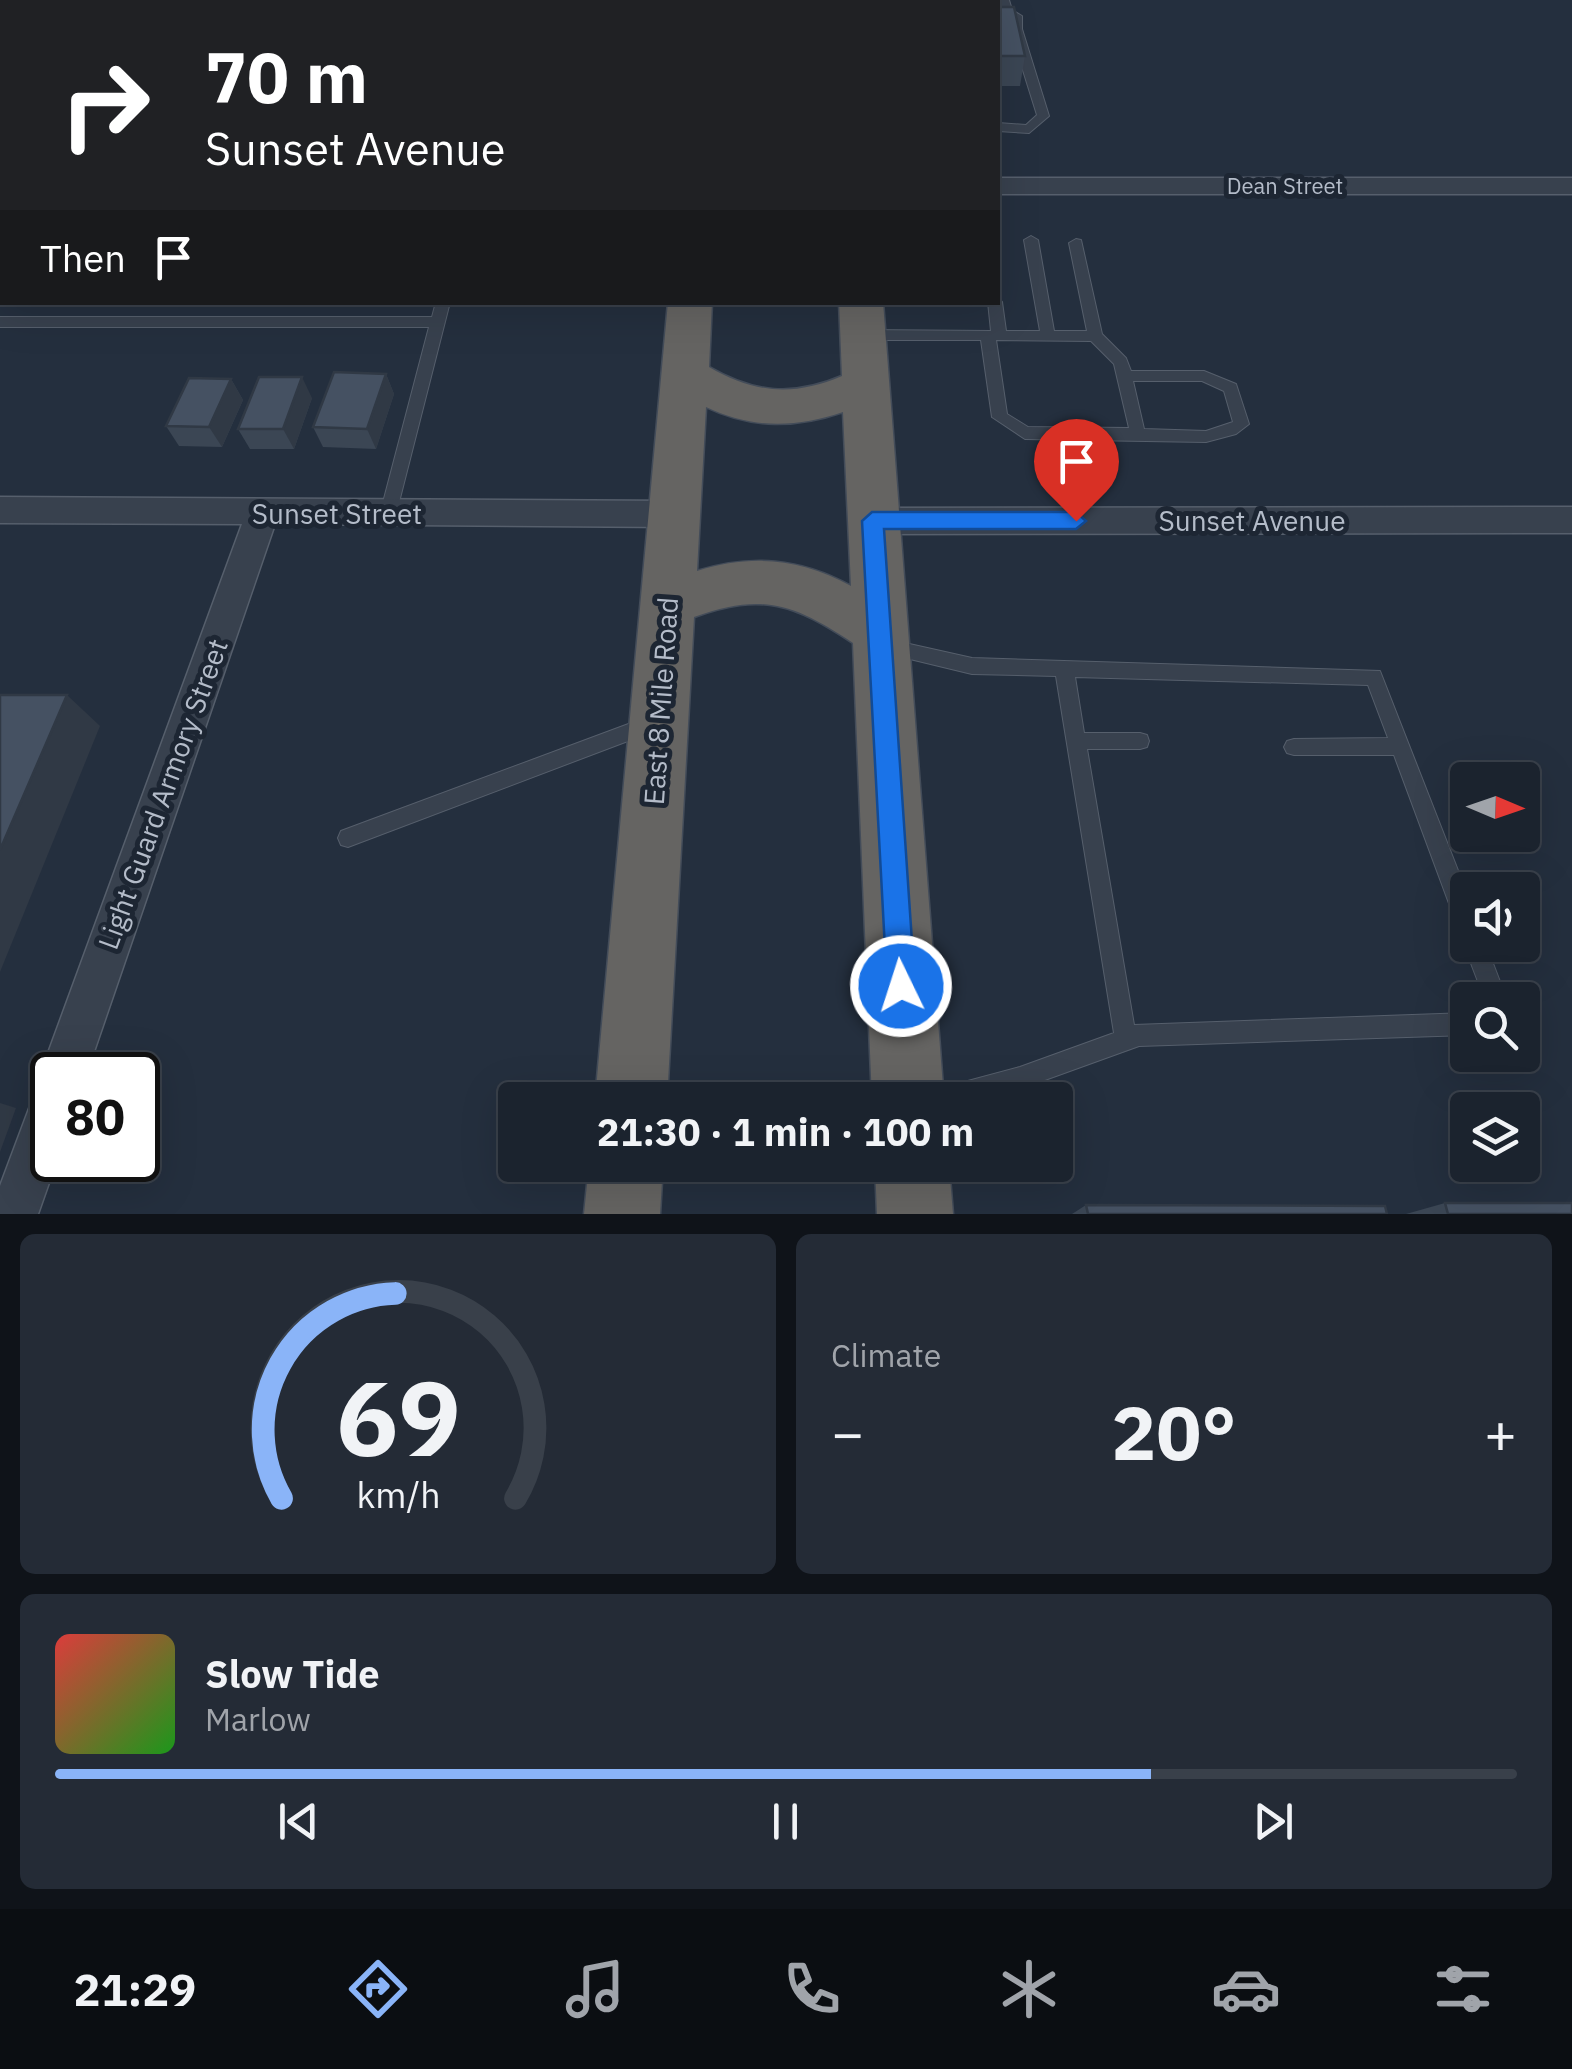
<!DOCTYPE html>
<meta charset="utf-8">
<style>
body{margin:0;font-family:"IBM Plex Sans",sans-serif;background:#242b36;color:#f1f3f6;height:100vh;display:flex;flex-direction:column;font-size:38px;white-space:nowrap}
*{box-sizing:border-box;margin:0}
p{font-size:32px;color:#a0a4aa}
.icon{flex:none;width:55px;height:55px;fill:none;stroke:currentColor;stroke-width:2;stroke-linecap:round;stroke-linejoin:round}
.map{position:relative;height:1214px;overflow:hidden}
.details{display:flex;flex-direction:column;gap:20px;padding:20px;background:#0f1319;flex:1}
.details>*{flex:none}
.hud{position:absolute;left:0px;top:0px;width:1000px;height:305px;box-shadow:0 10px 40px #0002,0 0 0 2px #39404a;background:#202124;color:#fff;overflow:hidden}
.needle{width:65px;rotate:92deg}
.fabs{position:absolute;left:1450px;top:762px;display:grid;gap:20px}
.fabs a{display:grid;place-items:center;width:90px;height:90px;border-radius:10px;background:#1b232e;box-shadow:0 10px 40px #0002,0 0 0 2px #39404a;font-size:50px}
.speed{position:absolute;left:30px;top:1052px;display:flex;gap:20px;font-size:50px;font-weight:700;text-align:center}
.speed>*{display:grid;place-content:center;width:130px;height:130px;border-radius:50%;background:#1b232e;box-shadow:0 10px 40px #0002,0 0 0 2px #39404a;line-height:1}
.speed .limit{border:5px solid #111;border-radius:15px;background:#fff;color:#111}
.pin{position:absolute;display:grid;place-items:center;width:85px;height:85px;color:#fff;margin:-102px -42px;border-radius:50% 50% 50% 0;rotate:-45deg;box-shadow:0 0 10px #0007}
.pin .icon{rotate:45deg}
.me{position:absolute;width:110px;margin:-55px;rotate:356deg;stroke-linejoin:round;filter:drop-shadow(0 0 8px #0008)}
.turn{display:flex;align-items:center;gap:35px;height:210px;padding:0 40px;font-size:45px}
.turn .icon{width:130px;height:130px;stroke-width:2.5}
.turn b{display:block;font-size:70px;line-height:85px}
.then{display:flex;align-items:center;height:95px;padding:0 40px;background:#0003;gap:20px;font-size:38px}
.big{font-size:75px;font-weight:700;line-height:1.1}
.details .widget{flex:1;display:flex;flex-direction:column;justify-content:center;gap:15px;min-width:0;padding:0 35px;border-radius:15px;background:#242b36}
.details .dial{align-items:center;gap:0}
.dial svg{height:260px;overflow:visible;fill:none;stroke:#39404a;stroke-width:7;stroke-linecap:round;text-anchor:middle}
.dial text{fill:#f1f3f6;stroke:none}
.song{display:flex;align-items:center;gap:30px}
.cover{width:120px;height:120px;border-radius:15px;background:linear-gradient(135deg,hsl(0 70% 55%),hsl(120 70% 35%))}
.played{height:10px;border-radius:5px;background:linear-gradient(90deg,#8ab4f8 75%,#39404a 75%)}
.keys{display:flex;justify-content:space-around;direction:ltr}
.heat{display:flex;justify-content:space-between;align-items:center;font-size:55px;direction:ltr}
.details .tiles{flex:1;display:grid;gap:20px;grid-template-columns:1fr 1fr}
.widget:last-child{grid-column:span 2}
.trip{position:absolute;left:498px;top:1082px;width:575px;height:100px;border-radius:10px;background:#1b232e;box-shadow:0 10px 40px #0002,0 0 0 2px #39404a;font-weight:700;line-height:100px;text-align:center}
.dock{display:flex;height:160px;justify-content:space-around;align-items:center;background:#0b0e12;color:#a0a4aa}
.dock .icon{width:70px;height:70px}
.dock .on{color:#8ab4f8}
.dock b{font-size:45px;color:#f1f3f6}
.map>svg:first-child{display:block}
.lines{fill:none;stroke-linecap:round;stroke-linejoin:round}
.service-casing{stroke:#565f6c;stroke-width:2}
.minor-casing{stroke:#565f6c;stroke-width:3}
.trunk-casing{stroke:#434c59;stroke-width:3}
.service{fill:#38414e;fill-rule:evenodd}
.minor{fill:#38414e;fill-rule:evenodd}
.trunk{fill:#656462;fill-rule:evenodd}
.wall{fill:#3b4654}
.shaded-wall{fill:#303945}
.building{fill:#455162;stroke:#303945;stroke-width:2.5}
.route{fill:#1a73e8;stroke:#114b97;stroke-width:2.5}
.labels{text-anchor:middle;stroke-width:10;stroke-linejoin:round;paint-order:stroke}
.far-street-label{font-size:22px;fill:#b4bcc9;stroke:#1d2633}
.street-label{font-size:28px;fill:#b4bcc9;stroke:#1d2633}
</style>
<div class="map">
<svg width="1572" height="1214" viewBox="0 0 1572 1214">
<rect width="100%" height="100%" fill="#242f3e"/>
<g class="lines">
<defs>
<g id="service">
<path d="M999 0H1009L1012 10 1022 16V29L1049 116 1029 133 998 131V123L1026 125 1037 115 1011 32 998 29V23L1011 25V18L1003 14Z"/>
<rect x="0" y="63" width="2" height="6"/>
<path d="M1031 236 1038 240 1054 331H1087L1069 243 1076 239 1081 240 1102 334 1126 358 1131 371H1204L1236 384 1249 424 1236 434 1206 442 1025 439 992 417 981 340H863L856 335 863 330 991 331 988 302H998V298L1002 302 1006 331H1040L1024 240ZM996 340 1091 341 1114 364 1129 428 1028 427 1007 414ZM1133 381H1202L1224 391 1233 422 1206 431 1144 429Z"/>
<path d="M436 302H450L396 514 388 520 380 514 429 327H0V317H432Z"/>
<path d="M887 639 972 658 1380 671 1468 896V935L1461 932 1457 925 1394 755H1294L1287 753 1284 747 1287 741 1294 739 1388 738 1368 685 1075 677 1084 733H1140L1147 735 1149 741 1147 747 1140 749H1087L1134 1025 1468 1013V1035L1139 1046 1020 1089 981 1100H927L930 1092 938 1089 1020 1067 1114 1033 1056 676 972 674 881 652 878 647 881 642Z"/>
<path d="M650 716 657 718 659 724 657 730 348 847 341 845 338 838 341 831Z"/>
<path d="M1468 938V945H1486L1507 1000H1485L1464 945Z"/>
</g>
<g id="minor">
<path d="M2 45V62L0 63V46Z"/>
<path d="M0 161 2 162V177H0Z"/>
<rect x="998" y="178" width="574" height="16"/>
<path d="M0 497 674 501 686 505 690 514 686 523 674 527 275 524 86 1075H52V1160H57L38 1214H0V1186L36 1090 45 1086 40 1075 242 524 0 523Z"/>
<path d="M1572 507V533L873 534 861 530 856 521 861 512 873 508Z"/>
</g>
<g id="trunk">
<rect x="696" y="0" width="34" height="2"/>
<rect x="828" y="0" width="34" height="2"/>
<path d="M668 302H712L709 367C754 393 793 397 842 376L839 302H883L944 1100H872L853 643C794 604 763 592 694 617L667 1100H595ZM706 407C752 429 796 428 843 412L851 586C800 558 751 554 697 571Z"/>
<path d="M589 1165H663L660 1214H584Z"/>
<path d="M875 1165H949L953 1214H877Z"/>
</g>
</defs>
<use href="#service" class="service-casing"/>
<use href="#minor" class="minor-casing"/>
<use href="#trunk" class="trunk-casing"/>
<use href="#service" class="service"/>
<use href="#minor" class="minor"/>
<use href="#trunk" class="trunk"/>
</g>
<g class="wall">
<path d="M998 7 1025 56 1020 86H998Z"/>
<path d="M386 374 394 394 376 449 323 447 313 427Z"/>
<path d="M231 379 243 400 222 447 179 446 166 426Z"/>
<path d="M312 398 294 449H250L238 429Z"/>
<path d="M1445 1203 1572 1214H1406Z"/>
<path d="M1086 1205 1387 1214H1072Z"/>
</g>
<g class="shaded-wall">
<path d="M104 0H119L120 2H102Z"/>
<path d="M208 0H221L222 2H207Z"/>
<path d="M386 374 394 394 376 449 367 429Z"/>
<path d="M302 377 312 398 294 449 283 429Z"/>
<path d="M231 379 243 400 222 447 209 427Z"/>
<path d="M67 695 100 726 0 972V850Z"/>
<path d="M0 1103 16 1108 0 1152Z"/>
</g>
<g class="building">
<path d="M66 0H104L102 2H64Z"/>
<path d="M118 0H156L155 2H117Z"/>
<path d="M170 0H208L207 2H169Z"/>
<path d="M224 0H261L260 2H222Z"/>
<path d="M277 0H315L314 2H276Z"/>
<path d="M330 0H368L367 2H329Z"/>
<path d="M383 0H420L419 2H382Z"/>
<path d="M438 0H476L475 2H437Z"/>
<path d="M482 0H557L556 2H482Z"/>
<path d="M998 7H1014L1025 56H998Z"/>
<path d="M334 372 386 374 367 429 313 427Z"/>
<path d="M259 377H302L283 429H238Z"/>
<path d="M189 378 231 379 209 427 166 426Z"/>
<path d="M0 695H67L0 850Z"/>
<path d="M1445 1203H1572V1214H1448Z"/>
<path d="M1086 1205 1385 1206 1387 1214H1088Z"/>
</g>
<path class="route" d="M872 512H1076L1086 521 1076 529H884L915 986 911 996 901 1000 891 996 887 986 862 521Z"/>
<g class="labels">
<g class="far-street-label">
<text x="1285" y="194">Dean Street</text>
</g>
<g class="street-label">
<text x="337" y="524">Sunset Street</text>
<text x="1252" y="531">Sunset Avenue</text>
<text transform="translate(661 701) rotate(-86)" y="10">East 8 Mile Road</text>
<text transform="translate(163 794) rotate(-70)" y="10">Light Guard Armory Street</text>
</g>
</g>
</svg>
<div class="fabs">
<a><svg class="needle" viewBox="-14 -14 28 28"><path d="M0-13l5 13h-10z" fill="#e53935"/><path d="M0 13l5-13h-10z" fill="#a0a4aa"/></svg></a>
<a><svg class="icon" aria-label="sound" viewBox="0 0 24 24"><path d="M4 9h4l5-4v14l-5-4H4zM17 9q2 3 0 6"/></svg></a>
<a><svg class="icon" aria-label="search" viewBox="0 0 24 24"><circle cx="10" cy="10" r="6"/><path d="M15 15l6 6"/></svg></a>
<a><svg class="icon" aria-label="layers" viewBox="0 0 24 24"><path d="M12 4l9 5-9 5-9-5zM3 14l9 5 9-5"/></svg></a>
</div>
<div class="speed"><div class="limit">80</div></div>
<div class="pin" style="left:1076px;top:521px;background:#d93025"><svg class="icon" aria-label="arrive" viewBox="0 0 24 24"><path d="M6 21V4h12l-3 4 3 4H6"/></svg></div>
<svg class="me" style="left:901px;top:986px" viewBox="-20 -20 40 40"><circle r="17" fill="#1a73e8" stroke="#fff" stroke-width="3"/><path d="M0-11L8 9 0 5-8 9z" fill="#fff"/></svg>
<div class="trip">21:30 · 1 min · 100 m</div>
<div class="hud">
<div class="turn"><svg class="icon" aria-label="right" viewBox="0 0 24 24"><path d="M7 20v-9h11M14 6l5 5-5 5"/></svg><div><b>70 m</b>Sunset Avenue</div></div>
<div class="then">Then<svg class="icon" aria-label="arrive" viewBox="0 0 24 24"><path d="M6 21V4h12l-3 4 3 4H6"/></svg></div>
</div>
</div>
<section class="details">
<div class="tiles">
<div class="widget dial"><svg viewBox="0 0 100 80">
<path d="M14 69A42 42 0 1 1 86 69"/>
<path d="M14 69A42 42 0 0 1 49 6" stroke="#8ab4f8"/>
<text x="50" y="56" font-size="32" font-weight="700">69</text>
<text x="50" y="72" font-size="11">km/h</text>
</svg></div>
<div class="widget"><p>Climate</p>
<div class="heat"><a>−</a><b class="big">20°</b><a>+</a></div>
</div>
<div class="widget">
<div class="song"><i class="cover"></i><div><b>Slow Tide</b><p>Marlow</p></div></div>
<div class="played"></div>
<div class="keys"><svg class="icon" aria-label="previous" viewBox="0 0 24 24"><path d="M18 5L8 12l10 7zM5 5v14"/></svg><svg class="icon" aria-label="pause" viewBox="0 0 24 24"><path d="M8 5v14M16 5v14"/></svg><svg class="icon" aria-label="next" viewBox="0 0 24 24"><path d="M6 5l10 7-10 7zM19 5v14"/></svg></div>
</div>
</div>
</section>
<nav class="dock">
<b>21:29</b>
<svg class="icon on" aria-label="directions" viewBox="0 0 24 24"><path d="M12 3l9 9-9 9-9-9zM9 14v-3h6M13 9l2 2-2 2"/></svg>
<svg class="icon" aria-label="music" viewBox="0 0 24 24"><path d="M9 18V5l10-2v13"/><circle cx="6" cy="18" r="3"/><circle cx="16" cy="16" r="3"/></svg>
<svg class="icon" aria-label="phone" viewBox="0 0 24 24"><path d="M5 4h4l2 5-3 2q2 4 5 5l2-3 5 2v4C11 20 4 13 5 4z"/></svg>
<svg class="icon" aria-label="climate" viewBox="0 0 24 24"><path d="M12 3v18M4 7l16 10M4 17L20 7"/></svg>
<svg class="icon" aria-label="car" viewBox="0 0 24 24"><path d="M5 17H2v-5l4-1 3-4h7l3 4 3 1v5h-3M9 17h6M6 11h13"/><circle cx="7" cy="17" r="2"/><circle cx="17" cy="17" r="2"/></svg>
<svg class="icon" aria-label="filters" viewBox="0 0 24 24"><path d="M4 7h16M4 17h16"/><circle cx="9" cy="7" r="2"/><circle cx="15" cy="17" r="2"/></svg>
</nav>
